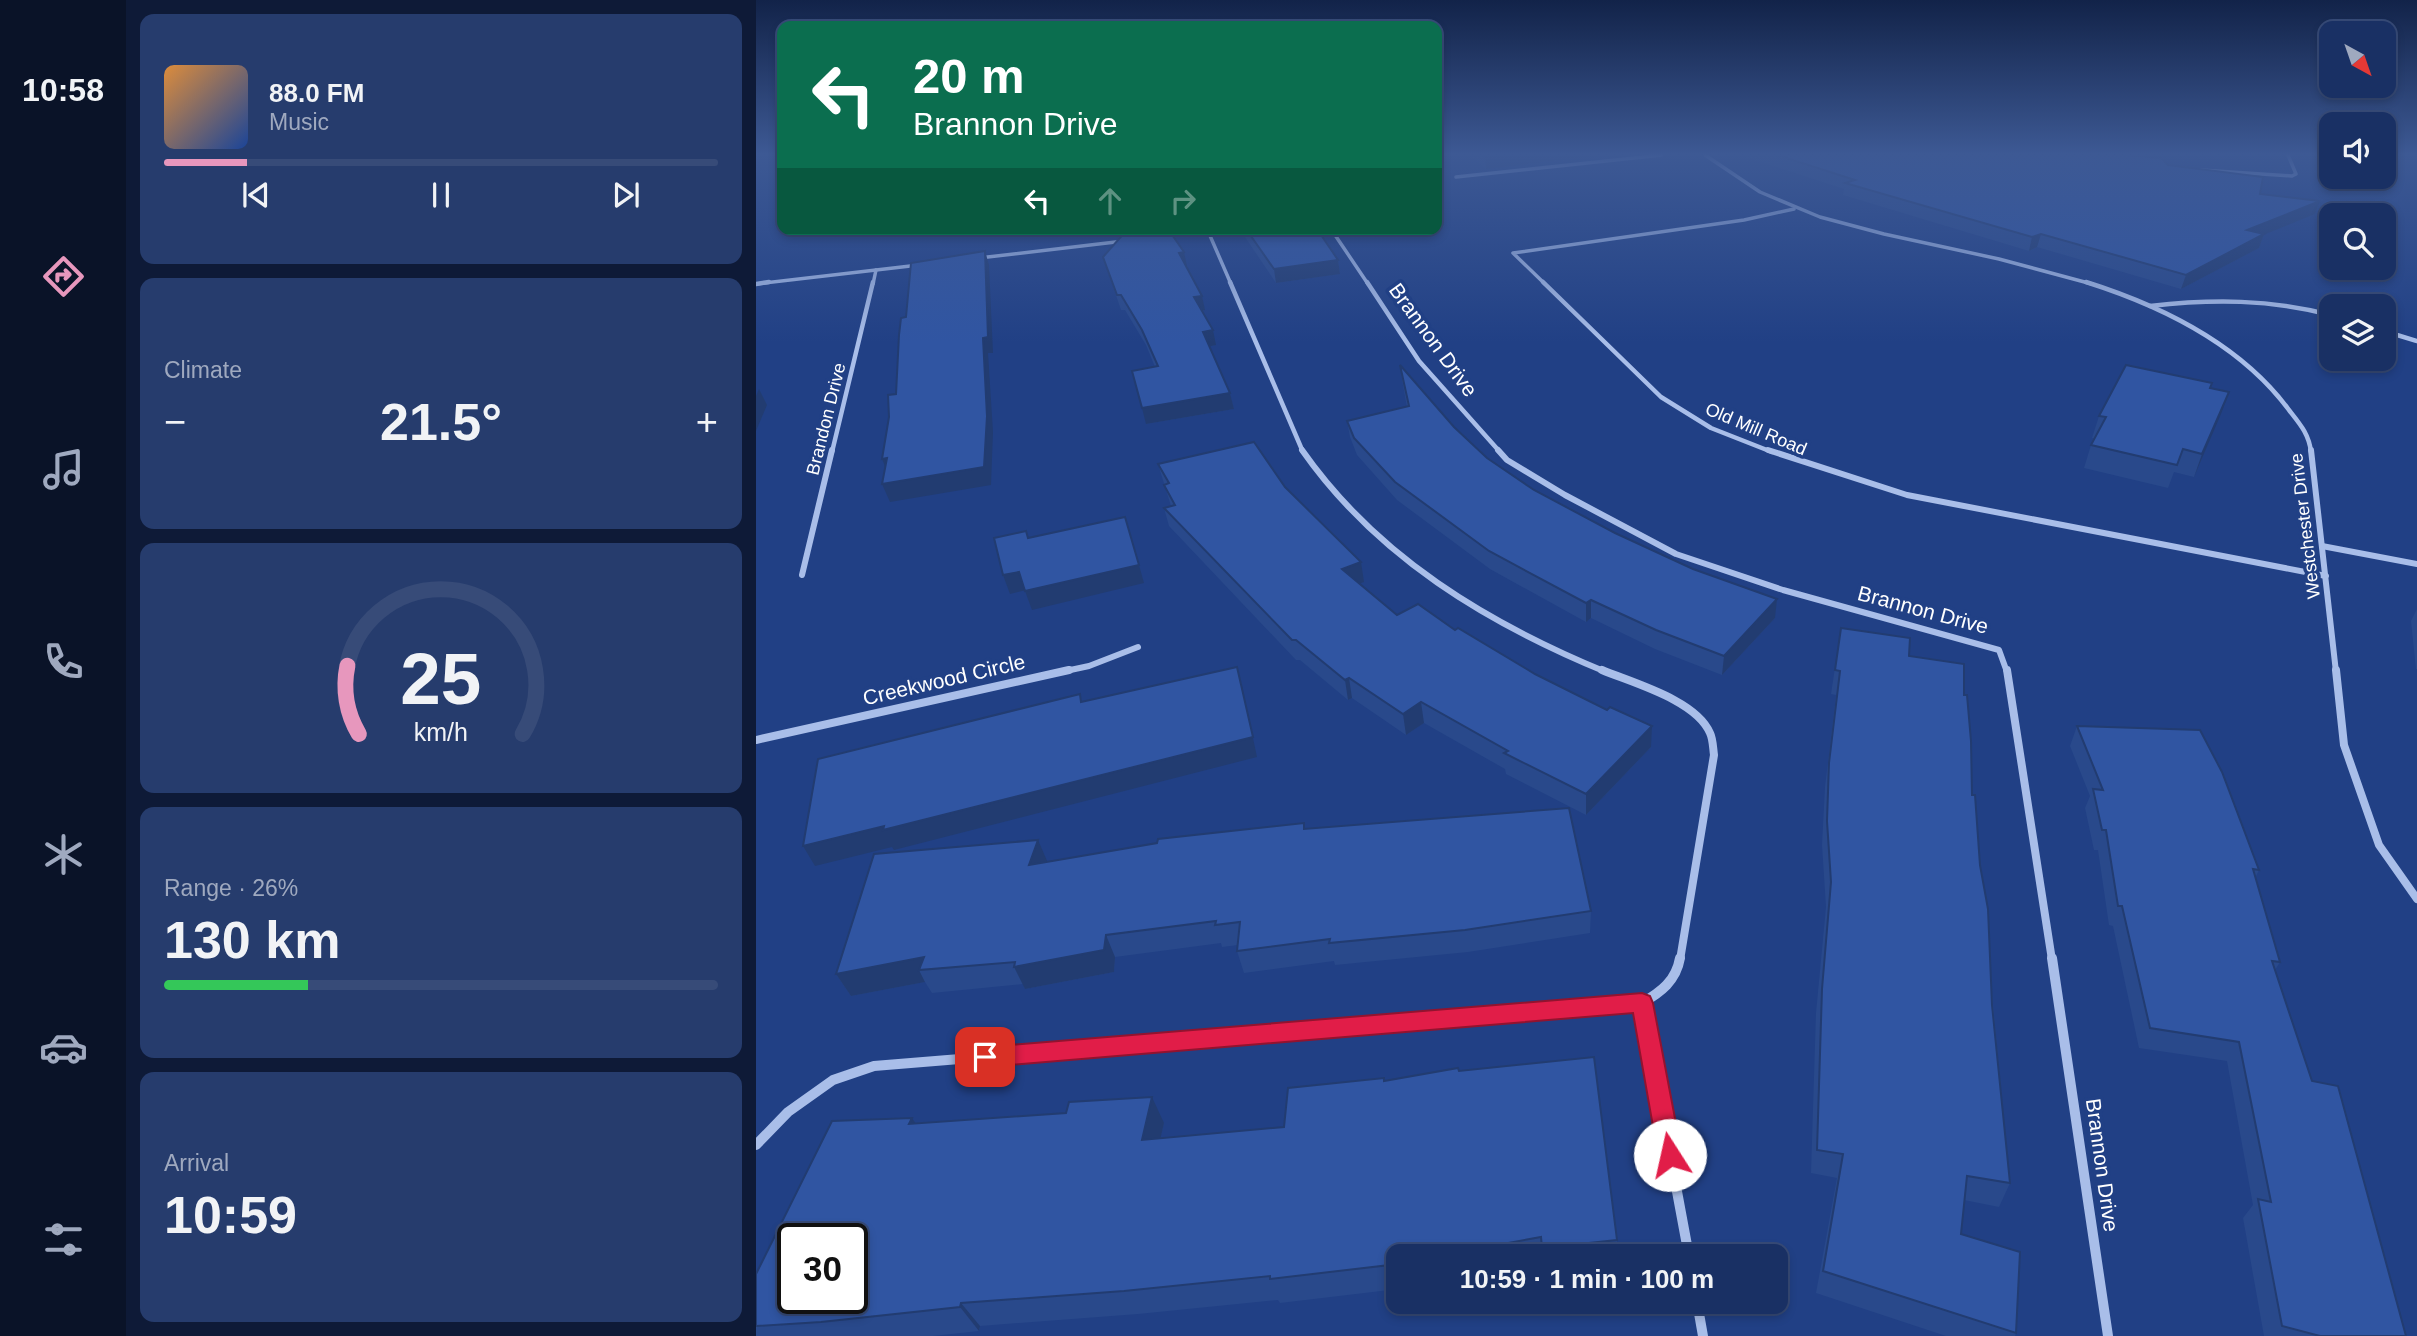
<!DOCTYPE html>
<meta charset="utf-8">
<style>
body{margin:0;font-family:Arial,sans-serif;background:#263c6d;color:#f1f3f6;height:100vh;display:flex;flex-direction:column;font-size:26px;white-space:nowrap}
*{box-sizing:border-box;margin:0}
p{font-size:23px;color:#9fa9bf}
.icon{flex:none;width:38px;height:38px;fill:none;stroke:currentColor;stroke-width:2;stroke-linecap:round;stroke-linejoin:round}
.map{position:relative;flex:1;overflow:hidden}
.details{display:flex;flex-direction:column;gap:14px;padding:14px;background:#0e1a37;width:630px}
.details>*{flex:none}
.banner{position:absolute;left:21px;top:21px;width:665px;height:214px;border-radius:14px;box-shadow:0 4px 10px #0003,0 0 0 2px #374b78;background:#0b6e4f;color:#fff;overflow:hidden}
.needle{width:46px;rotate:140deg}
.fabs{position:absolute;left:1563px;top:21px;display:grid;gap:14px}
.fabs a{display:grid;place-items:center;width:77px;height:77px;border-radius:14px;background:#193064;box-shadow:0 4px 10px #0003,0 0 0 2px #374b78;font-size:35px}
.speed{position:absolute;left:21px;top:1223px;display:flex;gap:14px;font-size:35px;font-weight:700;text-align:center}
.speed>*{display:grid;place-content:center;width:91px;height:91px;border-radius:50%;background:#193064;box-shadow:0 4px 10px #0003,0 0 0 2px #374b78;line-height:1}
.speed .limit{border:4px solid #111;border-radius:10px;background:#fff;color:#111}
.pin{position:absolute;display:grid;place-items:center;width:60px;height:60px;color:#fff;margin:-30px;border-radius:14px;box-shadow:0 4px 10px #0006}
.me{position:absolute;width:77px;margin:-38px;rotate:350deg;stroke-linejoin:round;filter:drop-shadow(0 0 5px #0008)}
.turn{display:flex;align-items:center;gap:24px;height:147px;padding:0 21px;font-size:32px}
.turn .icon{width:91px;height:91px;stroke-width:2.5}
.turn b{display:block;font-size:49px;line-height:60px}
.lanes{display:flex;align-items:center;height:66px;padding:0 21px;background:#0003;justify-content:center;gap:35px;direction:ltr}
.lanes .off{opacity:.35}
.big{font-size:52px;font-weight:700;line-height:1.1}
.details .widget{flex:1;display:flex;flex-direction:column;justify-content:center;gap:10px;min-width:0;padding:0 24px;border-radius:14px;background:#263c6d}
.details .dial{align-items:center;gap:0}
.dial svg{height:182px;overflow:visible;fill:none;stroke:#374b78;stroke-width:7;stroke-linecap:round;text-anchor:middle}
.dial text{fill:#f1f3f6;stroke:none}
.song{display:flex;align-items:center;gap:21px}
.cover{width:84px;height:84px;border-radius:10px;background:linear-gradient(135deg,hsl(30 70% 55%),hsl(220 70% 35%))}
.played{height:7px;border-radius:4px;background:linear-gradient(90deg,#e797bd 15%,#374b78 15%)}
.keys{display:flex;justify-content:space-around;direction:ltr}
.heat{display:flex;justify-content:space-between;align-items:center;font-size:38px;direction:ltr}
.charge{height:10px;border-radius:5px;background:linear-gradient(90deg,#34c759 26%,#374b78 0)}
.trip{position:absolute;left:630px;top:1244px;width:402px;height:70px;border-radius:14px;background:#193064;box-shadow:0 4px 10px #0003,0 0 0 2px #374b78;font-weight:700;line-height:70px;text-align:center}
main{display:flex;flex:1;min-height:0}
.menu{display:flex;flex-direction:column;width:126px;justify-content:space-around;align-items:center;background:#0a1328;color:#9fa9bf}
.menu .icon{width:49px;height:49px}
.menu .active{color:#e797bd}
.menu b{font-size:32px;color:#f1f3f6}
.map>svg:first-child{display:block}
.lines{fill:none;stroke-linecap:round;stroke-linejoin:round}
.street-far4{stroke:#a9bee9;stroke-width:3.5}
.street-far3{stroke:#a9bee9;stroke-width:4.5}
.street-far2{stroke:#a9bee9;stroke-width:6}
.street-far1{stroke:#a9bee9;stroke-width:8}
.street{stroke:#a9bee9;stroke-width:10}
.wall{fill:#29498b}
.shaded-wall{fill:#223c71}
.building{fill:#3055a2;stroke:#223c71;stroke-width:2;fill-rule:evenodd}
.route{fill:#e11d48;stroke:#92132f;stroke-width:2}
.labels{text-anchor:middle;stroke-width:7;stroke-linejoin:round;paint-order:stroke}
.far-street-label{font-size:18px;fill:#fff;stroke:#214085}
.street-label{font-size:21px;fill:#fff;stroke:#214085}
</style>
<main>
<nav class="menu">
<b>10:58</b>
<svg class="icon active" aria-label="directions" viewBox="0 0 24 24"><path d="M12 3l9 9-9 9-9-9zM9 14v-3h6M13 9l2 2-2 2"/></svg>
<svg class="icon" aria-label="music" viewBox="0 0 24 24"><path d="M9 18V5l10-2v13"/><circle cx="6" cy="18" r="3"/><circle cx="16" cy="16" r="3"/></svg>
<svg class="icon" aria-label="phone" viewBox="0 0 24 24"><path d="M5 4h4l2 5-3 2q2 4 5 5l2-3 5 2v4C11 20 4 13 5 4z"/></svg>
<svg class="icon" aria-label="climate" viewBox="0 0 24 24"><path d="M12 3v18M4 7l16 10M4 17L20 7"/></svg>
<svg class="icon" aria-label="car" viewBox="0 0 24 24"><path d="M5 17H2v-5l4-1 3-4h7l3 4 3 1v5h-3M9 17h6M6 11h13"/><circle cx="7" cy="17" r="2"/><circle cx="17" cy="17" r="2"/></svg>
<svg class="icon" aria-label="filters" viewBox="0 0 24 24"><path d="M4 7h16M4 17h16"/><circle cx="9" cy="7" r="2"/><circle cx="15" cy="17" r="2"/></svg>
</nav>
<section class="details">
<div class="widget">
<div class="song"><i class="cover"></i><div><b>88.0 FM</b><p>Music</p></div></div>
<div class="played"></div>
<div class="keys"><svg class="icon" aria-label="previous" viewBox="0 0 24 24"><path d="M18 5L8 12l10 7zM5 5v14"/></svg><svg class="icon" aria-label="pause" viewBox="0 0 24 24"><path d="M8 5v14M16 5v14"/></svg><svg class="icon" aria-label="next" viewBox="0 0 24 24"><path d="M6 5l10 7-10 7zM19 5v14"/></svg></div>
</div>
<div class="widget"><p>Climate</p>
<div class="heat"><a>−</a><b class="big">21.5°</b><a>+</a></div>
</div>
<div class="widget dial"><svg viewBox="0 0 100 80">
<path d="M14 69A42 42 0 1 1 86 69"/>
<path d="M14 69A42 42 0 0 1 9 39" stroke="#e797bd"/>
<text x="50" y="56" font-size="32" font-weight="700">25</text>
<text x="50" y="72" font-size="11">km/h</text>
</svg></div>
<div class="widget"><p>Range · 26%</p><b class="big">130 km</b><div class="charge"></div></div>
<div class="widget"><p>Arrival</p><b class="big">10:59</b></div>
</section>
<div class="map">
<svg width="1661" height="1336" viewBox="0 0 1661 1336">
<rect width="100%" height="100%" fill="#214085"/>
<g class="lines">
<g class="street-far4">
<path d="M949 155 1004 192 1064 217 1128 234 1243 259 1336 284"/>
<path d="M1445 170 1536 176 1540 174 1532 155"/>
<path d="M700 177 906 155"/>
<path d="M575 229 612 284"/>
<path d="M452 231 475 284"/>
<path d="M408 236 463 229"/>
<path d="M223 258 368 241"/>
<path d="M0 284 163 265"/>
<path d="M117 284 120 270"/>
<path d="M789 284 757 253 988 220 1038 209"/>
</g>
<g class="street-far3">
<path d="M474 282 547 452"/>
<path d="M611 282 663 361 744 452"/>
<path d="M787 282 905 397 955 428 1016 452"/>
<path d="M1330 282C1406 306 1485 345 1533 410 1544 424 1553 434 1555 452"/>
<path d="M0 284 13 282"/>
<path d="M1394 306C1456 299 1514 299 1575 315"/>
<path d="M1628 331 1661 341"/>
<path d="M76 452 117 282"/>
</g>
<g class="street-far2">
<path d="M546 450C621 557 731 623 850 672"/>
<path d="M742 450 751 460 809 495 920 554 1027 590 1243 650 1251 672"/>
<path d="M1012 450 1151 495 1570 576"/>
<path d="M1555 450 1580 672"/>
<path d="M1566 546 1661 564"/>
<path d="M46 575 76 450"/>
<path d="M305 672 333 666 382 647"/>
</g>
<g class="street-far1">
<path d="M846 670C877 683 940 700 954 733 957 739 957 748 958 755L924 960"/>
<path d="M1251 670 1296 960"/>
<path d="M1580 670 1588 745 1623 845 1661 899"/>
<path d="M0 740 313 670"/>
</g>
<g class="street">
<path d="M924 958C920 981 905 992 886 1003L933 1256"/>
<path d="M1296 958 1352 1336"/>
<path d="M0 1145 32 1112 77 1080 118 1066 886 1003"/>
<path d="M941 1302 947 1336"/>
</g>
</g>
<g class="wall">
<path d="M714 155H845L730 169Z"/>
<path d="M984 155H1393V157L1412 165 1504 194 1564 201 1559 214 1508 234 1503 248 1425 289 1281 247 1273 251 1087 195 1088 189Z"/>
<path d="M486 229H561L582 260 584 274 520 283 487 234Z"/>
<path d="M347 257 431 266 449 310 446 311 460 345 453 346 474 393 478 409 390 424 399 367 390 345 369 310H365Z"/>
<path d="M644 365 698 427 731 458 778 490 1019 618 966 675 899 649 835 618 830 622 734 569 641 500 601 455 594 437 591 421 651 407 646 380Z"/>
<path d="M1454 388 1473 392 1438 477 1418 472 1412 488 1328 468 1335 445 1339 439 1336 438 1343 416Z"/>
<path d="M402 464 529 487 608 582 603 583 641 615 699 630 895 747 830 815 750 774 749 769 668 723 650 735 596 698 592 700 544 660H540L413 526 408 508 415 506Z"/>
<path d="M1661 609V669H1660L1655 621Z"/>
<path d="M1085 628 1153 656 1208 695 1216 795 1224 865 1254 1183 1243 1207 1208 1200 1205 1234 1260 1333 1259 1336H1190L1060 1293 1081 1178 1055 1173 1060 1013 1070 907 1066 845 1069 787 1080 695 1075 694Z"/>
<path d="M1321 726 1503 870 1499 878 1524 962 1519 970 1556 1081 1650 1336H1508L1487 1218 1497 1205 1471 1061 1383 1048 1357 926 1353 925 1342 850H1338L1329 808 1334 796 1314 746Z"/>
<path d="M550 829 835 911 834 933 712 952 579 965 578 961 488 973 481 951 482 945 466 947 465 943 359 957 358 972 269 989 267 984 176 993 169 982 95 996 80 974 291 862Z"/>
<path d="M703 1071 861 1240V1256H642V1289L524 1303 522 1300 382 1314 224 1326 223 1331 177 1336H0V1274L160 1124 408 1123 404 1139 528 1127 629 1080Z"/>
</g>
<g class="shaded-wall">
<path d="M681 155H698L681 157Z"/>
<path d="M735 155H845L730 169 729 156Z"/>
<path d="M1564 201 1559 214 1487 243 1491 230Z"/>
<path d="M1285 234 1281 247 1273 251 1276 237Z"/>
<path d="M1508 234 1503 248 1425 289 1430 275Z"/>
<path d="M229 251 233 265 237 353H232L237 432 235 485 134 502 126 484 227 338Z"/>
<path d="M428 252 431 266H426L423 253Z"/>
<path d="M582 260 584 274 520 283 518 269Z"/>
<path d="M446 296 449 310 441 312 438 297Z"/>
<path d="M457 330 460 345 450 347 447 332Z"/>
<path d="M3 389 11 405 0 431V396Z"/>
<path d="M1473 392 1465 414 1438 477 1446 454Z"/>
<path d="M474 393 478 409 390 424 386 408Z"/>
<path d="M131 458 133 476 126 459Z"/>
<path d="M605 562 608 582 590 589 586 569Z"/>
<path d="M383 565 388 583 276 610 269 591Z"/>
<path d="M263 572 270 590 254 594 247 575Z"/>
<path d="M1021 599 1019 618 966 675 968 656Z"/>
<path d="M835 600V618L830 622V603Z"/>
<path d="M593 678 596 698 592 700 589 680Z"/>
<path d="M486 686 501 757 138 850 136 847 59 866 47 846Z"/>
<path d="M665 702 668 723 650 735 647 714Z"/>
<path d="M896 726 895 747 830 815V794Z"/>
<path d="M282 840 292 863 273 865Z"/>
<path d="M350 935 359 957 358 972 269 989 258 967Z"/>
<path d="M168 957 163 970 169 982 95 996 80 974Z"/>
<path d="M396 1097 408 1123 398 1166 386 1140Z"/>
<path d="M156 1118 174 1144 153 1124Z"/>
<path d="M205 1303 224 1326 223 1331 204 1307Z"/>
</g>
<g class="building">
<path d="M1021 155H1371L1405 158 1412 165 1507 177 1504 194 1564 201 1491 230 1508 234 1430 275 1285 234 1276 237 1089 183 1099 180Z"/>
<path d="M386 229H412L428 252 423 253 446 296 438 297 457 330 447 332 474 393 386 408 376 371 402 366 386 330 365 295H361L347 257 370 231Z"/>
<path d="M490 229H561L582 260 518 269Z"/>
<path d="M229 251 232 337 227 338 231 416 228 467 126 484 131 458 126 459 133 417 132 395 140 394 143 335 145 318 150 317 155 263Z"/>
<path d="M644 365 698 427 731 458 778 490 859 533 937 569 1021 599 968 656 900 630 835 600 830 603 733 551 639 482 598 438 591 421 653 406Z"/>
<path d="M1370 365 1456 383 1454 388 1473 392 1446 454 1427 449 1421 465 1335 445 1350 417 1343 416Z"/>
<path d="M498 442 529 487 605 562 586 569 641 615 662 604 699 630 702 628 779 674 851 710 854 707 896 726 830 794 748 753 752 751 665 702 647 714 593 678 589 680 540 640H536L408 508 419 505 408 485 413 483 402 464Z"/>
<path d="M369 517 383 565 269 591 263 572 247 575 238 538 270 531 272 538Z"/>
<path d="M1085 628 1154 638 1153 656 1208 664V695H1211L1215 741 1216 795H1219L1224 865 1232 909 1236 1005 1254 1183 1211 1176 1205 1234 1264 1252 1260 1333 1067 1271 1087 1154 1061 1150 1066 989 1075 882 1071 821 1073 763 1084 671 1079 670Z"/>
<path d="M481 667 497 737 127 830 128 826 47 846 62 759 324 694 325 702Z"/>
<path d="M1321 726 1444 730 1466 772 1503 870 1497 869 1524 962 1516 961 1556 1081 1582 1086 1650 1336H1564L1526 1326 1502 1199 1515 1202 1483 1042 1394 1028 1366 906H1362L1350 830H1346L1337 789 1347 790Z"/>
<path d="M813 808 835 911 709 930 573 943 574 939 481 951 484 922 459 925 460 921 350 935 348 950 258 967 259 962 163 970 168 957 80 974 118 854 282 840 273 865 401 843 402 839 548 823V829Z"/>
<path d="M838 1057 861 1240 786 1248 785 1237 681 1256H642V1264L514 1279V1276L368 1291 205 1303 204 1307 65 1322 0 1326V1274L76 1121 156 1118 153 1124 310 1113 313 1102 396 1097 386 1140 528 1127 532 1088 628 1078V1081L702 1068 703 1071ZM37 1239H96V1298H37Z"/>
</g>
<linearGradient id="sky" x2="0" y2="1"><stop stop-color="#122349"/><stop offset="0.45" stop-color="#3d5994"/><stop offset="1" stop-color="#3d5994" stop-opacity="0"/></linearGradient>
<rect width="1661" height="342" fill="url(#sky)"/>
<path class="route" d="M886 993 894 996 897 1003 926 1155 923 1163 914 1167 905 1163 902 1155 877 1013 229 1067 221 1064 218 1057 221 1050 229 1047Z"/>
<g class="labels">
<g class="far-street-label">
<text transform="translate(70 419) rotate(-76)" y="6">Brandon Drive</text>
<text transform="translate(1000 429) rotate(23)" y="6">Old Mill Road</text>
<text transform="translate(1549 526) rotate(-97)" y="6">Westchester Drive</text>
</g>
<g class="street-label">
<text transform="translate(677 340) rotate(54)" y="7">Brannon Drive</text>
<text transform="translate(1167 610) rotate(15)" y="7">Brannon Drive</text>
<text transform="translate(188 680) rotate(-13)" y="7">Creekwood Circle</text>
<text transform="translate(1346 1165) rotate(82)" y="7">Brannon Drive</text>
</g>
</g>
</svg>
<div class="fabs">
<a><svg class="needle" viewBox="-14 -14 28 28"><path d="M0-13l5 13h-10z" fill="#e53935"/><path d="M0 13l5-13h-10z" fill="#9fa9bf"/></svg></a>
<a><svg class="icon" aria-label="sound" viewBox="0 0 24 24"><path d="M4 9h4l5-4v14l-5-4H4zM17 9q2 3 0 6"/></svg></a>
<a><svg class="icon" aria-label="search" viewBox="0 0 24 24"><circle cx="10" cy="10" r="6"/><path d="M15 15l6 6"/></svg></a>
<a><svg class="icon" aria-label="layers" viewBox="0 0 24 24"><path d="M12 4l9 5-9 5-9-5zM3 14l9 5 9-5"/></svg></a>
</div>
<div class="speed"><div class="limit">30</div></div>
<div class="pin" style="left:229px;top:1057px;background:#d93025"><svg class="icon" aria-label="arrive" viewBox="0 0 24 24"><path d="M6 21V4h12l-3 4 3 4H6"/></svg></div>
<svg class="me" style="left:914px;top:1155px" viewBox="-20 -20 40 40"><circle r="19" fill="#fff"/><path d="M0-13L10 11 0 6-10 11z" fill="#e11d48"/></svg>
<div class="trip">10:59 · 1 min · 100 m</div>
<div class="banner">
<div class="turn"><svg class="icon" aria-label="left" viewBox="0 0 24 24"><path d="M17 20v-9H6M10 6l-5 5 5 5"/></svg><div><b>20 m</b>Brannon Drive</div></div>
<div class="lanes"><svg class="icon" aria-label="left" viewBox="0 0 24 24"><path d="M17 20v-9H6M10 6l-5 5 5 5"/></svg><svg class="icon off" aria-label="ahead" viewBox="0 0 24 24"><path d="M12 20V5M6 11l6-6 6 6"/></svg><svg class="icon off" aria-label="right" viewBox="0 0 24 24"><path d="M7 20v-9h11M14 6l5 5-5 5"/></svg></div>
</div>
</div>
</main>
